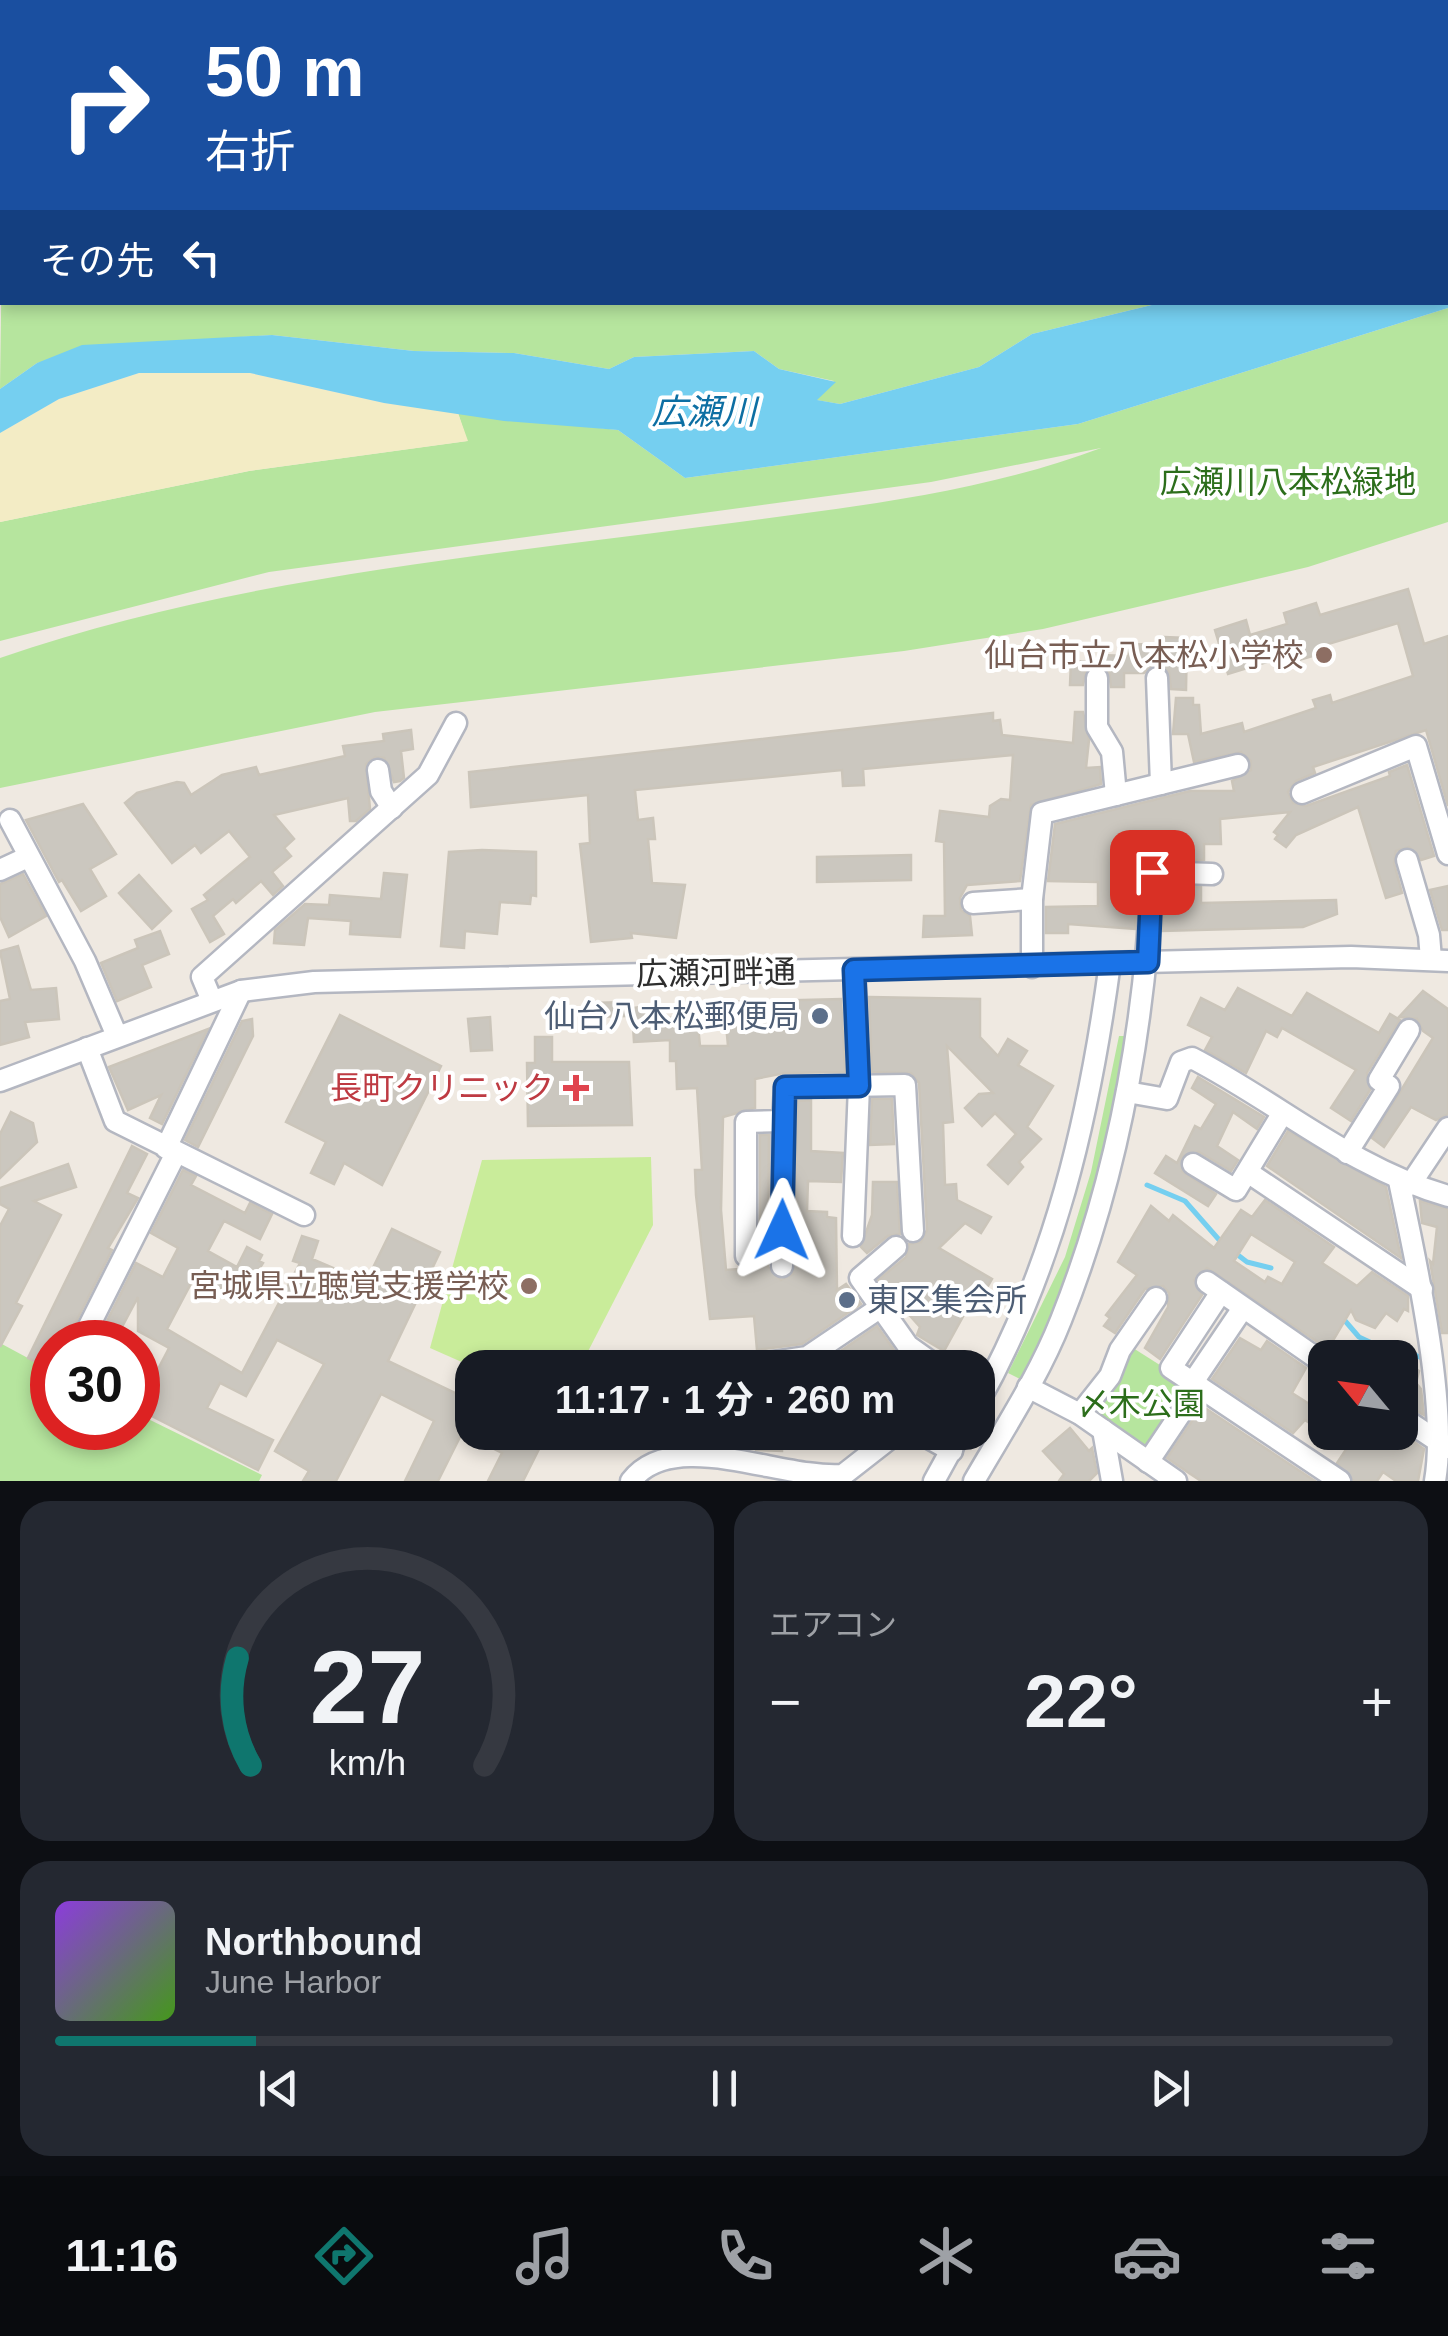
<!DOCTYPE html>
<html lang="ja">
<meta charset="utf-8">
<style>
body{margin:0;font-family:Helvetica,"Noto Sans JP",sans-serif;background:#242831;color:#f1f3f6;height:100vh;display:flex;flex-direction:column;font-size:38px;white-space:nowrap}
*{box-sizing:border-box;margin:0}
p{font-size:32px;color:#9ea1a6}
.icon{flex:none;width:55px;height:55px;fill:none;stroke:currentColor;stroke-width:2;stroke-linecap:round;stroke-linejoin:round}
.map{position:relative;height:1481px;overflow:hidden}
.side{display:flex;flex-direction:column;gap:20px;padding:20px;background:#0d0f14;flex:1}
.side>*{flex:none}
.guide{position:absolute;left:0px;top:0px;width:1450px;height:305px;box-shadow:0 5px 15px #0003;background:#1a4fa0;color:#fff;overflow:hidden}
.needle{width:65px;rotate:299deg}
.controls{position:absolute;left:1308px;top:1340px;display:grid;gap:20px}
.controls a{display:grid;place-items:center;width:110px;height:110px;border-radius:20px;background:#171b24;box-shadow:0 5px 15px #0003;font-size:50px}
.speed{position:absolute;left:30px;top:1320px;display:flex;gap:20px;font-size:50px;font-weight:700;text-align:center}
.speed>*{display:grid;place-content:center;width:130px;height:130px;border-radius:50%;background:#171b24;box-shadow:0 5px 15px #0003;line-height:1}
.speed .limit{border:15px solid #d22;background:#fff;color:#111}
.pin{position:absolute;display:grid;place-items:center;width:85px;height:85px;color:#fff;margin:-42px;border-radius:20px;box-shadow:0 5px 15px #0006}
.me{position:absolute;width:110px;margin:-55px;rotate:1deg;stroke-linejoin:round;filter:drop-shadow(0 0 8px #0008)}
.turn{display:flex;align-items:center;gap:35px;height:210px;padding:0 40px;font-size:45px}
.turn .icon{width:130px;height:130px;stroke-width:2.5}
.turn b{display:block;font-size:70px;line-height:85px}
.then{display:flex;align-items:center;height:95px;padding:0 40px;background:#0003;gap:20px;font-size:38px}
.big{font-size:75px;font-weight:700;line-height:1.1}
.side .tile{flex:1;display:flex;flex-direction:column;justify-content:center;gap:15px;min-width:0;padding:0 35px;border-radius:30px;background:#242831}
.side .dial{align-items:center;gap:0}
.dial svg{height:260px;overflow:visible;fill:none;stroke:#363941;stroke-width:7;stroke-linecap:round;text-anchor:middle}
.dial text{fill:#f1f3f6;stroke:none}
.song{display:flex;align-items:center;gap:30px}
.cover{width:120px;height:120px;border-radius:15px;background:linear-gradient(135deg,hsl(270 70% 55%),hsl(100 70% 35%))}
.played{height:10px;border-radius:5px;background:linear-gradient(90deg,#0f766e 15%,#363941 15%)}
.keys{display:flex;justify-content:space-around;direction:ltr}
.heat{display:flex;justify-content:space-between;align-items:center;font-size:55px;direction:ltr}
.side .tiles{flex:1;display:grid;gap:20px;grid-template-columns:1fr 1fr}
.tile:last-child{grid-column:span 2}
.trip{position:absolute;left:455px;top:1350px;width:540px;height:100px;border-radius:30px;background:#171b24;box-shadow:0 5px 15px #0003;font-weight:700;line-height:100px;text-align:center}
.tab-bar{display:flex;height:160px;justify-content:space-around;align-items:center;background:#090b0e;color:#9ea1a6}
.tab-bar .icon{width:70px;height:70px}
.tab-bar .on{color:#0f766e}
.tab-bar b{font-size:45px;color:#f1f3f6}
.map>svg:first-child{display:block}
.green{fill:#b6e59e}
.sand{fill:#f3ecc5}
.pitch{fill:#c9ec9a}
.water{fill:#75cff0}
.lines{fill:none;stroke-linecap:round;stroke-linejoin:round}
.stream{stroke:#75cff0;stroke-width:5}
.building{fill:#cbc7bf;stroke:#cbc5ba;stroke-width:2.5;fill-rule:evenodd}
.minor-casing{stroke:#b4b7c1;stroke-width:25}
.minor{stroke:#fff;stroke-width:20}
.route-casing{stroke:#114b97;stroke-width:25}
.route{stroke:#1a73e8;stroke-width:18}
.education-dot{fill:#8d6e63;stroke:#fff;stroke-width:4}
.service-dot{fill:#5c6f8a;stroke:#fff;stroke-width:4}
.health-dot{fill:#e0444e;stroke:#fff;stroke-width:4}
.labels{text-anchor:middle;stroke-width:8;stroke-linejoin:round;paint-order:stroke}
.park-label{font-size:32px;fill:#2c6e1b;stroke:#fff}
.education-label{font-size:32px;fill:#785e54;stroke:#fff;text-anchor:end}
.street-label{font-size:32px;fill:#2e2e2e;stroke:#fff}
.service-label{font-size:32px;fill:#4e5e75;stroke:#fff;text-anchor:end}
.health-label{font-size:32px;fill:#be3a42;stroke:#fff;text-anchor:end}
.water-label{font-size:35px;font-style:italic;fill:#0d6fa3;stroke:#fff}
</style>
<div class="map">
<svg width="1448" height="1481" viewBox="0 0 1448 1481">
<rect width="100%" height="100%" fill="#efe9e1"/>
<g class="green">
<path d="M703 0H1448V205V2H697Z"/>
<path d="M2 242V302L1160 303 1032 334 979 367 840 404 816 400 834 381 779 369 754 351 634 357 609 369 514 353 414 351 272 335 196 340 37 363 0 389Z"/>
<path d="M1448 308V522L1308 567 1043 629 904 651 375 712 0 788V658C226 580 464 558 700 527 834 509 973 496 1101 448L931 482 269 572 0 641V522L249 471 467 441 458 413 618 430 685 478 1078 424Z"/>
<path d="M1119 1036H1128C1108 1157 1074 1269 1022 1380L1008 1373 1065 1257 1091 1172Z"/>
<path d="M0 1343 52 1371V1428H138V1414L262 1475 259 1481H0Z"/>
<path d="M1133 1348 1193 1386 1150 1450 1091 1413Z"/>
</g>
<path class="sand" d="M139 373H250L384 403 458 413 468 441 249 471 0 522V433L59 399Z"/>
<path class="pitch" d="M651 1157 653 1225 580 1367H473L430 1348 482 1160Z"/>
<path class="water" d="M1448 205V308L1078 424 685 478 618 430 504 421 384 403 250 373H139L59 399 0 433V389L37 363 82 345 272 335 414 351 514 353 609 369 634 357 754 351 779 369 836 382 817 400 840 404 979 367 1032 334 1160 303 1448 302Z"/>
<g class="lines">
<g class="stream">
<path d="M1147 1185 1185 1201 1221 1242"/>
<path d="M1234 1252 1247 1262 1271 1268"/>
<path d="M1340 1315 1359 1337 1374 1344H1391L1424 1359"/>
</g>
</g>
<g class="building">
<path d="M1408 589 1424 644 1448 636V806L1426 730 1313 767 1315 773 1296 781 1288 792 1293 803 1306 806 1390 776 1389 772 1407 765 1434 856 1421 860 1409 847 1396 851 1394 863 1402 893 1386 898 1358 807 1296 835 1286 847 1275 839 1278 835 1274 832 1290 812 1220 819 1221 844H1204V860L1164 859V843L1127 842 1125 874H1138L1135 929 1068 924V933H1046V907L1098 906V882L1048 881 1055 824 1190 791H1234L1232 781 1251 770V761L1241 752 1194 762 1188 734H1173L1176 698H1193V705H1199L1201 734 1242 723 1244 732 1316 708 1313 700 1330 695 1332 703 1413 676 1398 623 1328 644 1330 651 1299 660 1296 653 1228 674 1215 630 1246 620 1250 635 1287 624 1284 613 1316 603 1320 615Z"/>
<path d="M1164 637 1187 638 1186 690 1171 689 1169 672 1157 664 1144 673H1124V687H1111L1109 672 1098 664 1086 670 1083 685H1070L1071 661 1101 662V655L1129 656V645L1164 643Z"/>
<path d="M1075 712H1083L1089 740 1086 768 1100 767 1101 784 1031 805 1020 881 967 885 960 898 961 910 970 916 972 935 923 937 924 916H945L944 842 936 841 940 811 989 817 990 806 1001 799 1010 800 1013 755 863 769 864 785 843 786 842 770 635 790 638 820 653 818 655 839H648L652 883 685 885 676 938 631 933 632 938 591 942 580 844 590 843 588 795 471 807 469 772 993 713V721L1000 720 1002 735 1073 743Z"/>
<path d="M411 730 413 749 401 751 404 778 400 781 394 782 384 758 375 757 366 764 370 809 356 821H350L348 798 274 815 294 839 284 848 291 856 272 872 283 886 273 895 261 881 236 903 233 899 213 916 224 934 210 942 192 909 208 900 204 895 250 857 229 831 201 853 195 845 172 863 125 803 137 793 177 782 184 783 191 795 222 775 256 767 259 775 345 756 343 746 384 741 383 734Z"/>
<path d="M83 804 116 854 90 869 106 896 81 911 62 880 59 882 26 820Z"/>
<path d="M482 850 536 852V896L531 895 530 904 500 902 497 934 465 931 464 948 441 946 449 852Z"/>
<path d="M911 855V880L817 882V857Z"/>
<path d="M384 873 407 875 400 937 350 934 351 921 308 918 304 945 274 943 275 930 305 904 329 905 330 895 381 899Z"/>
<path d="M23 874 46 916 9 937 0 917V884Z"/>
<path d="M139 875 171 911 152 929 119 893Z"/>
<path d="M1165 886 1201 887V903L1336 900 1337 914 1303 927 1162 931Z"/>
<path d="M1448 886V930H1442L1430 890Z"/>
<path d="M160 931 169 954 142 965 151 987 117 1001 101 963 138 948 135 940Z"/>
<path d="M18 946 31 990 56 988 59 1019 25 1022 29 1037 0 1045V1001L10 999 0 951Z"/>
<path d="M1238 988 1292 1016 1307 993 1379 1033 1390 1014 1400 1020 1367 1073 1370 1090 1351 1121 1331 1108 1356 1070 1282 1028 1277 1037 1266 1031 1246 1073 1205 1050 1212 1037 1188 1025 1201 998 1225 1010Z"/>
<path d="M1423 991 1448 1009V1114L1436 1120 1411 1107 1384 1147 1372 1138 1433 1038 1423 1031 1417 1019 1399 1017Z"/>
<path d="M869 997 980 999V1037L998 1056 1008 1039 1027 1051 1018 1065 1053 1086 1027 1127 1041 1139 1019 1162 1023 1167 1008 1184 988 1165 1016 1134 995 1113 982 1126 965 1108 979 1094 993 1093 947 1046 953 1122 943 1123 945 1185 956 1184 957 1200 991 1217 981 1233 965 1223 939 1248 992 1279 982 1296 976 1293 944 1351 917 1335 920 1327 878 1280 906 1257 909 1244 921 1242 927 1230 919 1083 911 1073 872 1072Z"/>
<path d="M841 999 845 1072 785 1073 755 1079V1108L723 1117 721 1210 726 1270 752 1268 760 1256V1135H769L768 1267 781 1280 793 1274 798 1101 811 1100V1151L843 1153 841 1182 808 1181 807 1211 827 1212V1217L836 1218 837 1290 846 1284 861 1304 802 1344 757 1350 754 1316 710 1319 696 1195 695 1170H702L697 1088 677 1089 676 1061H670V1040L634 1042 632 1008 651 1006 652 1020 697 1015 700 1046H728L724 1002Z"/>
<path d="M626 1002 627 1016 591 1017V1003Z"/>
<path d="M340 1015 441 1066 382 1185 344 1163 334 1184 311 1173 326 1142 286 1122Z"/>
<path d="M490 1017 492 1050 471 1051 468 1019Z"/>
<path d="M252 1019 253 1036 198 1147 185 1140 242 1021Z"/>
<path d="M208 1029 162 1124 150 1118 161 1095 128 1110 109 1067Z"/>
<path d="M535 1037H552V1062H629L632 1125 528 1126 527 1063H535Z"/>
<path d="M1198 1077 1264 1117 1257 1129 1233 1112 1217 1146 1238 1160 1231 1171 1199 1152 1182 1156V1171L1216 1194 1208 1206 1155 1173 1166 1156 1177 1163 1195 1126 1201 1129 1216 1104 1192 1088Z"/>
<path d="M872 1099H892L894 1144 870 1145Z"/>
<path d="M11 1112 33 1123 37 1142 0 1178V1134Z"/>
<path d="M1288 1131 1386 1187 1401 1258 1267 1166Z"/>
<path d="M132 1146 147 1154 127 1193 138 1198 108 1248 112 1250 73 1328 67 1325 58 1342H52V1370L28 1358Z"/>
<path d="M68 1164 76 1187 34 1201 61 1215 16 1303 22 1306 0 1347V1226L9 1209 0 1204V1188Z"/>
<path d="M183 1170 196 1176 191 1185 245 1213 250 1203 272 1214 260 1239 224 1221 208 1251 237 1267 247 1247 262 1255 259 1261 263 1263 241 1298 195 1276 167 1329 242 1373 300 1263 293 1261 302 1236 318 1241 312 1259 366 1282 392 1229 440 1252 388 1361 472 1401V1432H523L542 1443 523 1481H488L502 1453 462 1433 438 1481H405L434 1421 381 1394 336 1481H303L309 1471 275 1451 324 1364 277 1340 246 1396 220 1383 207 1408 273 1440 258 1470 138 1409V1364L156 1373 169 1348 138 1331V1297L116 1338 102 1331 136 1263 163 1277 178 1248 151 1233Z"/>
<path d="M873 1182H897L900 1234 888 1236 867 1253 861 1247 872 1215Z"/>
<path d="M1265 1200 1334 1247 1322 1263 1357 1286 1372 1272 1408 1296V1311L1404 1309 1397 1321 1386 1313 1375 1328 1356 1320 1351 1310 1328 1349 1207 1268 1194 1280 1202 1295 1160 1359 1145 1348 1168 1307 1169 1293 1163 1286 1145 1289 1115 1333 1104 1326 1110 1318 1106 1315 1137 1275 1118 1262 1151 1206 1169 1221 1173 1215 1214 1248 1241 1210 1252 1217ZM1251 1234 1295 1262 1282 1284 1268 1277 1265 1282 1234 1261Z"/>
<path d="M1420 1201 1448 1209V1333H1442L1430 1261 1433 1264 1437 1227 1422 1223Z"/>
<path d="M877 1326 907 1368H816Z"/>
<path d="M1240 1338 1261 1350 1267 1341 1306 1368 1292 1393 1325 1414V1432H1400L1424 1449 1418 1481H1396L1383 1472 1377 1481H1354L1337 1463 1347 1448 1305 1420 1293 1433 1212 1379Z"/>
<path d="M1409 1364 1419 1371 1416 1383 1421 1389 1424 1415 1400 1402V1374Z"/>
<path d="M1202 1406 1315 1481H1201L1177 1465 1167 1458Z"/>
<path d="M1070 1428 1089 1451 1092 1448 1097 1473 1089 1481H1059L1064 1474 1043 1451Z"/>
<path d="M756 1432H782V1451L756 1450Z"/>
</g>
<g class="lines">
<defs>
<g id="minor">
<path d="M10 0 11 2"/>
<path d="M93 2 99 0"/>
<path d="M0 34 2 33"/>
<path d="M1097 678V727L1112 752 1116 795"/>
<path d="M1157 678 1161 784"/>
<path d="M378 770 381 791 392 808"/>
<path d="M1302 793 1416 746 1448 854"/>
<path d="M10 820 85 961 117 1036"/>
<path d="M1407 860 1429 935 1431 959"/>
<path d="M0 870 28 857"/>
<path d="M973 903 1032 899"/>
<path d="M1032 967V899L1042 813 1238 765"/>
<path d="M212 1001 202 977 428 775 456 723"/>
<path d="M87 1048 115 1121 304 1215"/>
<path d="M0 1081 241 991 314 982 1351 957 1448 961"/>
<path d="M1127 1092 1167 1099 1181 1062 1192 1058C1279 1103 1351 1168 1448 1196"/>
<path d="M166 1148 241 991"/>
<path d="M1347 1153 1389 1086 1379 1080 1409 1030"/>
<path d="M1193 1164 1236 1190 1282 1114"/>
<path d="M1249 1173 1422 1289"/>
<path d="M1399 1181C1416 1261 1448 1406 1435 1481"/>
<path d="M1410 1185 1448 1128"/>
<path d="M853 1236 859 1086 854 970"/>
<path d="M896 1247 860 1278 908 1346 939 1368"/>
<path d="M746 1256V1122L783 1121 785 1087 905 1085 913 1231"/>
<path d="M782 1266 783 1121"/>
<path d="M1207 1282 1325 1364"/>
<path d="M1221 1292 1171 1368 1340 1481"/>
<path d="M81 1342 176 1153"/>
<path d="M752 1365 807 1357 881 1307"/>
<path d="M1193 1382 1243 1308"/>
<path d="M1028 1387 1080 1414 1176 1481"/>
<path d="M978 1403C1055 1265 1089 1119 1110 963"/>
<path d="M1080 1414 1110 1376 1120 1350 1156 1298"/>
<path d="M1400 1416 1448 1448"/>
<path d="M1103 1430 1112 1481"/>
<path d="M918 1432 952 1451"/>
<path d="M1148 1462 1199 1386"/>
<path d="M631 1481C673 1426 782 1480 843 1475L898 1432"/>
<path d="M934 1481 961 1432"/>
<path d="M974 1481C1004 1429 1039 1376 1061 1320 1118 1177 1145 1025 1152 872L1212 874"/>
</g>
</defs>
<use href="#minor" class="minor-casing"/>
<use href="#minor" class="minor"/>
</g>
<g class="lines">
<defs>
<path id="route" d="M782 1230 785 1087 859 1086 854 970 1148 962 1152 872"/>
</defs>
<use href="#route" class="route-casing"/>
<use href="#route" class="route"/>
</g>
<g class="education-dot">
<circle cx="1324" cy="655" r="10"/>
<circle cx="529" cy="1286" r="10"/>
</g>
<g class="service-dot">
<circle cx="820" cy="1016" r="10"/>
<circle cx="847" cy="1300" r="10"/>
</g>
<path class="health-dot" d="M571 1073h10v10h10v10h-10v10h-10v-10h-10v-10h10z"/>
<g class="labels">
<g class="park-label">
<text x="1288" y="493">広瀬川八本松緑地</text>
<text x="1141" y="1415">〆木公園</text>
</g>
<g class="education-label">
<text x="1304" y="666">仙台市立八本松小学校</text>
<text x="509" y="1297">宮城県立聴覚支援学校</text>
</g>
<g class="street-label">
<text transform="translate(716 973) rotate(-1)" y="11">広瀬河畔通</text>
</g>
<g class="service-label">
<text x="800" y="1027">仙台八本松郵便局</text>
<text x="867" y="1311" text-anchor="start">東区集会所</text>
</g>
<g class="health-label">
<text x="554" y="1099">長町クリニック</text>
</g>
<g class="water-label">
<text x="704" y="424">広瀬川</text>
</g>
</g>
</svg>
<div class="controls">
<a><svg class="needle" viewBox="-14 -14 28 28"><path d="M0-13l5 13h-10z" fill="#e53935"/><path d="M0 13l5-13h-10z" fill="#9ea1a6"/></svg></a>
</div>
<div class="speed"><div class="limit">30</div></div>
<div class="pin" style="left:1152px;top:872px;background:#d93025"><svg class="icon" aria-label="arrive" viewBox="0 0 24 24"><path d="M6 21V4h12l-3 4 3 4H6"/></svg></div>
<svg class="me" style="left:782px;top:1230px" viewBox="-20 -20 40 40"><path d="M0-17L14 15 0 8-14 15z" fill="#1a73e8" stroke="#fff" stroke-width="4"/></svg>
<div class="trip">11:17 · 1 分 · 260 m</div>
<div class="guide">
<div class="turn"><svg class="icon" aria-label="right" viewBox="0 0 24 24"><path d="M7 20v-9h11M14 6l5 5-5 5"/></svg><div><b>50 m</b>右折</div></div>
<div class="then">その先<svg class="icon" aria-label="left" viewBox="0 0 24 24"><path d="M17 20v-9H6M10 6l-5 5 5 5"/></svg></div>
</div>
</div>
<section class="side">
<div class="tiles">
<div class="tile dial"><svg viewBox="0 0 100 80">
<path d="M14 69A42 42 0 1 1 86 69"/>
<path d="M14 69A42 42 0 0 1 10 36" stroke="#0f766e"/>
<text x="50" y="56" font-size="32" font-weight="700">27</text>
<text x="50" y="72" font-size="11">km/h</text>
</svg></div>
<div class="tile"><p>エアコン</p>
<div class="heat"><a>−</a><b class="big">22°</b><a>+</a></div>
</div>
<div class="tile">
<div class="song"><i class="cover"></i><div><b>Northbound</b><p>June Harbor</p></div></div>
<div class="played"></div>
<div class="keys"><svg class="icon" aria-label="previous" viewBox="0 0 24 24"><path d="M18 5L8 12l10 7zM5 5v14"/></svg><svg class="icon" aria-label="pause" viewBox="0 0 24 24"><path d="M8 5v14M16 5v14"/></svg><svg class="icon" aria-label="next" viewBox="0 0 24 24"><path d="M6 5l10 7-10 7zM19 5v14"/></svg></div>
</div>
</div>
</section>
<nav class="tab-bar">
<b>11:16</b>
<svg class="icon on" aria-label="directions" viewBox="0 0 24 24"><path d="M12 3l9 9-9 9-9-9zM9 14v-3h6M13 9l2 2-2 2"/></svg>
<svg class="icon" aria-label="music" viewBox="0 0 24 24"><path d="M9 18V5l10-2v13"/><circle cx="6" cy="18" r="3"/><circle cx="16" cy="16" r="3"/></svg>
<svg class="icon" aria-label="phone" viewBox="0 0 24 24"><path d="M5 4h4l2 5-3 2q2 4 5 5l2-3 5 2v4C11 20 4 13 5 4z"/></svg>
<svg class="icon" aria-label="climate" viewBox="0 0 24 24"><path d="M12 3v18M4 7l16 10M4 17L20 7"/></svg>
<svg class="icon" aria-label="car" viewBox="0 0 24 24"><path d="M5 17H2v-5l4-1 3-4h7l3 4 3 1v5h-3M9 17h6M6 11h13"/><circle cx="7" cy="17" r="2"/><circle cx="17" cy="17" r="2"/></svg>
<svg class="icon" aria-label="filters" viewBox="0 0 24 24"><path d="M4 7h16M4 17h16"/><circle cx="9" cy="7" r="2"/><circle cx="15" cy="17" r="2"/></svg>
</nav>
